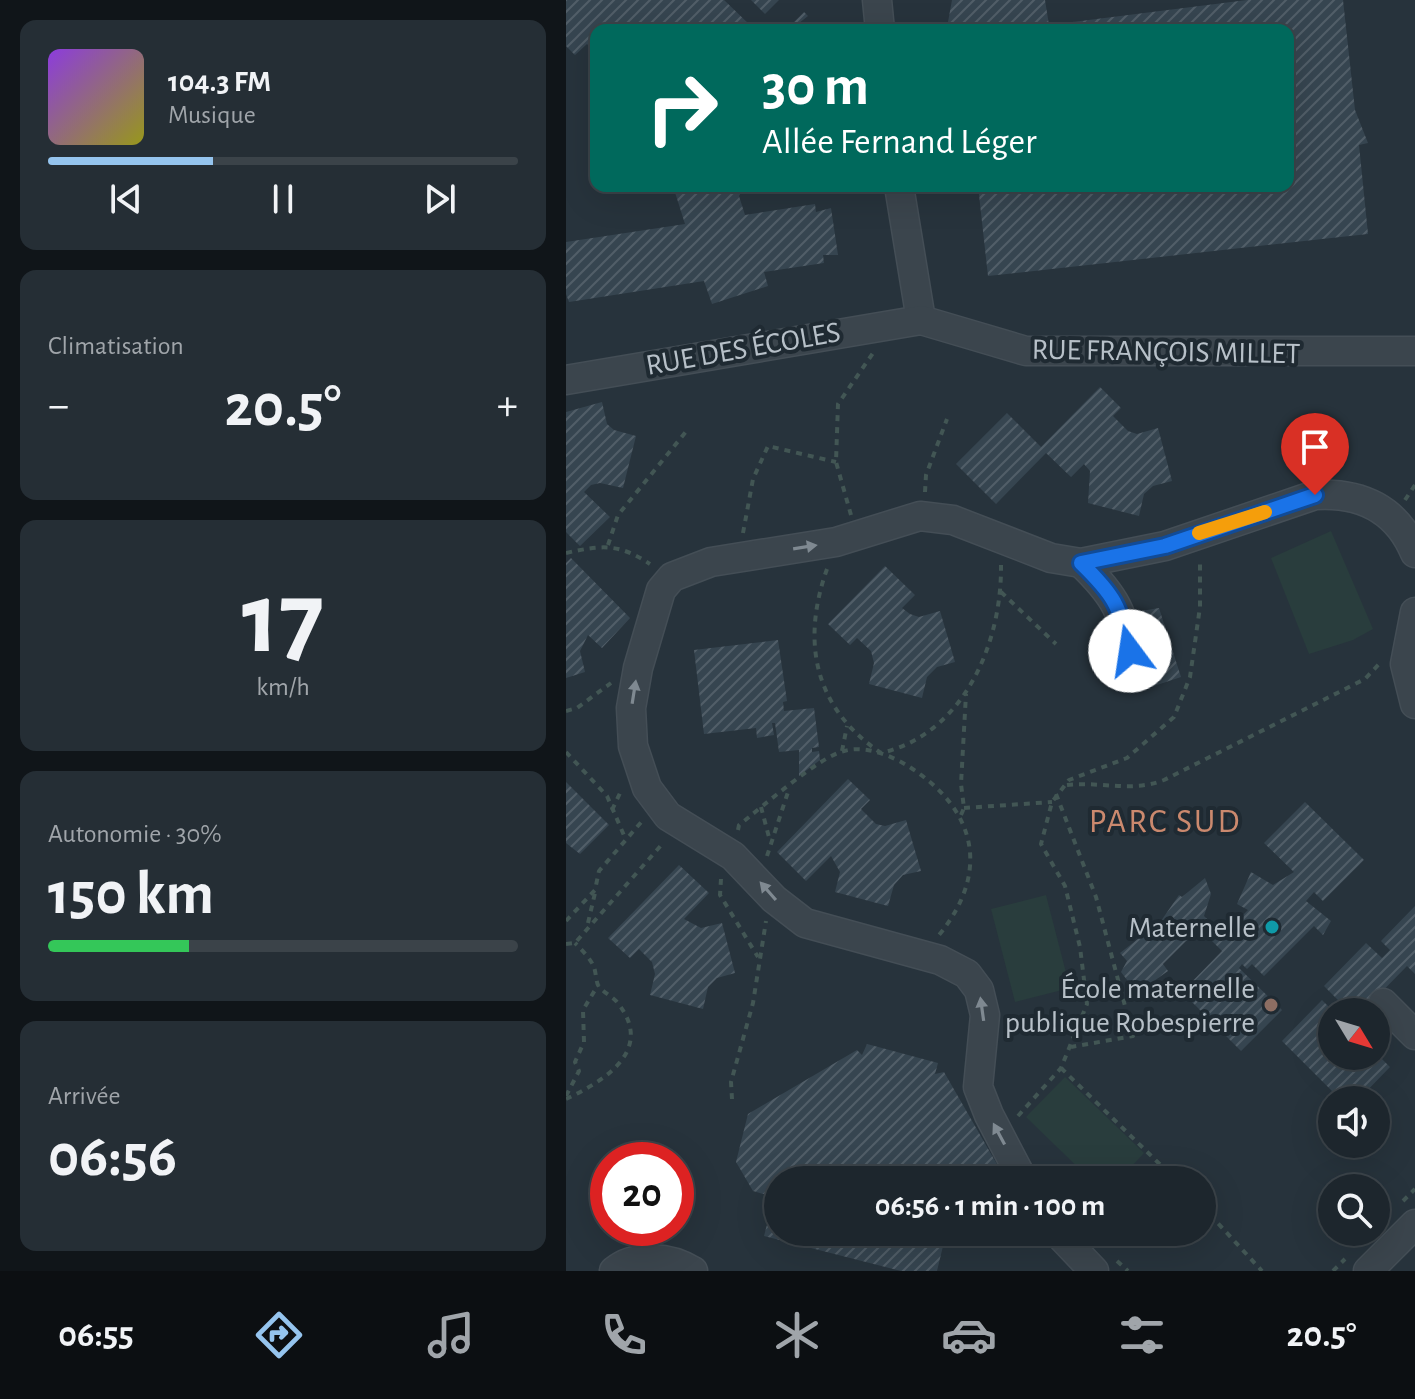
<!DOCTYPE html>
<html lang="fr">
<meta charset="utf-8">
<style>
body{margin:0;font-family:"Alegreya Sans",sans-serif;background:#252e35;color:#f1f3f6;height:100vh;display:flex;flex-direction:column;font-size:30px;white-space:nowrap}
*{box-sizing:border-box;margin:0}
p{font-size:26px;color:#a0a5aa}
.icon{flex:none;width:44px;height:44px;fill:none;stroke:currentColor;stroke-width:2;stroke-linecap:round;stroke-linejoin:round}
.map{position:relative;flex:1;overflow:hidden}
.panel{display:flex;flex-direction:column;gap:20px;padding:20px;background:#101519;width:566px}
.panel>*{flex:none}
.guide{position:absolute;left:24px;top:24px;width:704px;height:168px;border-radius:16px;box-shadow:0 8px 32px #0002,0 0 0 2px #3b4349;background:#00695c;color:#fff;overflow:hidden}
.needle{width:52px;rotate:128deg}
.fabs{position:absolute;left:752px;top:998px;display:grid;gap:16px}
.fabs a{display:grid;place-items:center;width:72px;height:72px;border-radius:50%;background:#1d262d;box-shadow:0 8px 32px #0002,0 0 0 2px #3b4349;font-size:40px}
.speed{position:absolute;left:24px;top:1142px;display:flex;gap:16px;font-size:40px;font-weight:700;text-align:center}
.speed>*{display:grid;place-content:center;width:104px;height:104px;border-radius:50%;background:#1d262d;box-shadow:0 8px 32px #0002,0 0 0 2px #3b4349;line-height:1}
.speed .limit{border:12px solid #d22;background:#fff;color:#111}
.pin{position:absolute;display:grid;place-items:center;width:68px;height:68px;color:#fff;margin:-82px -34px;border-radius:50% 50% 50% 0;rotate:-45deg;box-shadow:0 0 8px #0007}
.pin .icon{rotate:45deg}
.me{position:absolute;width:88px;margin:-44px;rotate:346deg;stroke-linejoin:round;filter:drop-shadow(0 0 6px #0008)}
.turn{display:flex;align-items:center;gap:28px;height:168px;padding:0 40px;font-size:36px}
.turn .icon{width:104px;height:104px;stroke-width:2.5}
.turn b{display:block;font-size:56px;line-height:68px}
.big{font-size:60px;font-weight:600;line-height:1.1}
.panel .widget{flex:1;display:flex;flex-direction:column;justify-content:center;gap:12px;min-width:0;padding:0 28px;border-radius:16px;background:#252e35}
.panel .dial{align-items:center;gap:0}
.dial b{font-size:104px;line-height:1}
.song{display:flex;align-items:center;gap:24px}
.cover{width:96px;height:96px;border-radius:12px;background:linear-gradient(135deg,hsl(270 70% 55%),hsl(60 70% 35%))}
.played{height:8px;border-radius:4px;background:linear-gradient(90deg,#95c4ee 35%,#3b4349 35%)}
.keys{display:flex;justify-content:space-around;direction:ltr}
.heat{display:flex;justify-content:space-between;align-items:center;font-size:44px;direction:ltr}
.charge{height:12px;border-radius:6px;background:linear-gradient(90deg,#34c759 30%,#3b4349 0)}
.trip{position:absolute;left:198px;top:1166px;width:452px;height:80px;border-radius:40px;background:#1d262d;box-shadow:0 8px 32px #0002,0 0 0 2px #3b4349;font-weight:600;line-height:80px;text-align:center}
.tabs{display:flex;height:128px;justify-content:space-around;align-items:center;background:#0c0f12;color:#a0a5aa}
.tabs .icon{width:56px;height:56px}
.tabs .selected{color:#95c4ee}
.tabs b{font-size:36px;color:#f1f3f6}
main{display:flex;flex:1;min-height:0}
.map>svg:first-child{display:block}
.park{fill:#293d3d}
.building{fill:url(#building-hatch)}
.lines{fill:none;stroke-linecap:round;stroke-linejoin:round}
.minor-casing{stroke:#444e56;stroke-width:31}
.path{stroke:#425654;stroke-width:4;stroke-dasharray:6 6;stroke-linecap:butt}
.minor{stroke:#3b454d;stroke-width:28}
.oneway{fill:#7f8991}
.route-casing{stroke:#114b97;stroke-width:20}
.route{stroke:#1a73e8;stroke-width:14}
.slow{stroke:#f59e0b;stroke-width:14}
.culture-dot{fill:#0f9aa8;stroke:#1f2a32;stroke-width:3}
.education-dot{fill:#8d6e63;stroke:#1f2a32;stroke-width:3}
.labels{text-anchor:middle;stroke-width:8;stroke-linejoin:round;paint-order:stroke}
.street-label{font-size:30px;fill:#b7c0c8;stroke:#1f2a32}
.poi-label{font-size:30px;fill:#b7c0c8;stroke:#1f2a32;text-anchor:end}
.quarter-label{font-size:34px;letter-spacing:2px;fill:#cb896e;stroke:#1f2a32}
</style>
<main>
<section class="panel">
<div class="widget">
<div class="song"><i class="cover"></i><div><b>104.3 FM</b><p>Musique</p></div></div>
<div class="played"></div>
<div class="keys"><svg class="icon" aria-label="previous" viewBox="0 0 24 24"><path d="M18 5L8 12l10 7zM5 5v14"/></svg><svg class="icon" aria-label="pause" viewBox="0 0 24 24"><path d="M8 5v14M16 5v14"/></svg><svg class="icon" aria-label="next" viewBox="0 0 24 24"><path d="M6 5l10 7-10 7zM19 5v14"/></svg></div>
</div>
<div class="widget"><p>Climatisation</p>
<div class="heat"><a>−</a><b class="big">20.5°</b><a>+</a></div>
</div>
<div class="widget dial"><b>17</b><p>km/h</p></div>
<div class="widget"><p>Autonomie · 30%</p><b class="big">150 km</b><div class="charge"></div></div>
<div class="widget"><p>Arrivée</p><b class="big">06:56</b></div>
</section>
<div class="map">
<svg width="849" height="1271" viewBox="0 0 849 1271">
<defs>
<pattern id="building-hatch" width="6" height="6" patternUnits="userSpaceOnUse" patternTransform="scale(2)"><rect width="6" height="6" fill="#364550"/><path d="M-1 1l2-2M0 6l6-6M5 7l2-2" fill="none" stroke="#515e68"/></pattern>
</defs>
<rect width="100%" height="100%" fill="#27333c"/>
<g class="park">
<path d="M765 531 807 629 787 640 743 654 705 558Z"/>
<path d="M480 895 504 988 449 1002 425 909Z"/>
<path d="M499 1077 578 1153 553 1180H525L460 1117Z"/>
</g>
<g class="building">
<path d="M0 0H158L186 27 183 30H30V53L21 44 9 55 0 46Z"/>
<path d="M185 0H213L199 14Z"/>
<path d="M386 0H479L483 25 681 0H777L789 110 802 143 793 145 802 234 422 276 412 186H722V30H394L393 22H382Z"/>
<path d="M238 12 242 16 224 30 222 28Z"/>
<path d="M107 186H170L176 191 173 196 179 215 249 204 250 212 265 208 272 255H257L258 263 198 272 202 286 146 304 138 281 3 302 0 294V242L119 224Z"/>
<path d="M534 387 555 408 547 416 562 431 571 434 592 428 606 481 587 486 578 494 573 516 522 503 524 471 518 464 505 477 480 453 430 504 390 464 441 413 475 447Z"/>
<path d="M36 402 41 424 48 430 70 436 57 488 34 483 25 485 18 492 44 517 14 546 0 532V412Z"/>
<path d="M5 558 64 618 36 648 22 635 14 651 19 672 0 678V563Z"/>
<path d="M319 566 349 595 336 608 344 614 353 617 374 611 389 662 371 667 361 677 356 698 303 684 308 663 305 651 291 638 284 645 262 624Z"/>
<path d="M593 608 615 677 567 693 562 681 563 613Z"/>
<path d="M212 640 221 701 217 702 218 711 248 708 253 747 246 748V752L253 751 254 760 233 776V750L213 752 209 723H206L208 735 191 738 190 728 138 734 128 650Z"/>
<path d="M282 779 304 800 295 809 310 824 319 826 340 820 355 871 337 875 328 885 322 906 269 892 274 872 265 856 240 881 211 852Z"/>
<path d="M0 782 43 825 14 854 0 843Z"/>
<path d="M739 802 798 860 757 901 748 892 740 901 765 921 757 935 748 926 698 976 686 964 681 969 676 964 673 968 716 1010 675 1051 616 992 656 951 633 928 597 964 602 971 571 993 555 972 561 961 554 953 595 921 613 895 616 897 639 878 645 894 638 916 657 935 682 910 671 904 685 872 707 885 728 872 698 843Z"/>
<path d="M113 865 143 893 118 919 135 928 156 923 169 973 151 978 142 987 137 1009 84 995 89 974 86 962 73 949 64 958 42 938Z"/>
<path d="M849 906V974L841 966 796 1012H766V1056H810V1053L824 1067 792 1100H775L716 1041 756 1000 765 1009 773 1001 758 986 800 943 816 958 824 950 815 941Z"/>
<path d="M301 1044 372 1063 369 1074 378 1072 440 1180H212V1232H422L398 1246 378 1242 371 1271H335L198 1236 208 1197 187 1191 170 1162 182 1114 291 1050 296 1055Z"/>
</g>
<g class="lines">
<defs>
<g id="minor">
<path d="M311 0 314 30"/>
<path d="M333 186 355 320"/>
<path d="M0 380 355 320 460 351H849"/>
<path d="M515 563C557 603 556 617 570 672"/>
<path d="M849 612 839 664 849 704"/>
<path d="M817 1003 849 1035"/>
<path d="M457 1180 423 1115 412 1087 419 1015 413 990 401 974 374 960 239 923 208 899 167 856 102 816 81 788 67 746 65 708 72 668 95 590 106 577 145 562 270 542 354 516 387 520 485 558 515 563 599 546 749 495C795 492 831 509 849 553"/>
<path d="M491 1232 528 1271"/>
<path d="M48 1271C70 1253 104 1257 127 1271"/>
<path d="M802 1271 849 1224"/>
</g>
</defs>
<use href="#minor" class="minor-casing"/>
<g class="path">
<path d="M359 492 360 475 381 419"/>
<path d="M839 500 849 485"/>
<path d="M285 515 270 462 272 404 307 353"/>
<path d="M177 533 187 479 202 446 270 462"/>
<path d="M42 545 52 515 123 428"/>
<path d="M0 553C36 545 52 543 84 564"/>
<path d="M261 569C235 642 248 708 315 753 398 734 436 643 435 565"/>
<path d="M435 592 490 644"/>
<path d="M0 711 11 708 45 683"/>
<path d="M276 751 281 726"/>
<path d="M0 752 41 796 60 840"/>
<path d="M501 785C535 781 565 793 598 780L799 679 815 662"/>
<path d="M490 794 530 897 567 1036 505 1047"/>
<path d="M195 807 204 841"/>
<path d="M398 808 486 802"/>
<path d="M46 810 55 791"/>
<path d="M395 815 398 808 395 784 400 694"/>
<path d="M172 830 173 825C195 808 254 756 278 751 299 745 324 755 342 766 409 808 426 870 373 935"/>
<path d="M201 856 223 789"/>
<path d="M155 879 154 895 192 957"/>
<path d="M0 921 29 890 33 871 77 820"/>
<path d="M22 923 29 893"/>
<path d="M0 944 9 943 98 842"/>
<path d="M495 1068 610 1180"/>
<path d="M0 1096 13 1071 9 1062 18 1042 17 1010 32 985"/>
<path d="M0 1099C38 1081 90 1050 51 1002 46 996 36 992 32 985 30 981 30 973 28 967 24 958 16 950 9 943"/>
<path d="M166 1099 165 1082 187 1003 200 921"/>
<path d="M452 1116 495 1068 521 1004 514 947 499 886 475 844 486 802 503 780 561 758 608 717 624 677 634 607V561"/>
<path d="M837 1201 849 1189"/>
<path d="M636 1206 696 1271"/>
<path d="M551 1261 562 1271"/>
<path d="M767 1271 779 1259"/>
</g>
<use href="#minor" class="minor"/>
</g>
<defs><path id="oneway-solid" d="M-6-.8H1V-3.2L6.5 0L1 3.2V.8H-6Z" transform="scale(2)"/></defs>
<g class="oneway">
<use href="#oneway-solid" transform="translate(239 547) rotate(-9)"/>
<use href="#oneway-solid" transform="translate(68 692) rotate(-81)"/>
<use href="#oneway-solid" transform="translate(202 891) rotate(-131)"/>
<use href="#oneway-solid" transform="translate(416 1009) rotate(-98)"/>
<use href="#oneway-solid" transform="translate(433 1134) rotate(-118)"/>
</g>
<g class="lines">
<defs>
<path id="route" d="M564 651C553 605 549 596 515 563L599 546 749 495"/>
</defs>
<use href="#route" class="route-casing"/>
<use href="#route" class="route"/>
<path class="slow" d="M633 533 699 512"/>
</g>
<circle class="culture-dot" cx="706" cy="927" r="8"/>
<circle class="education-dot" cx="705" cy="1005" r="8"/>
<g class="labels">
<g class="street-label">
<text transform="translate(177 348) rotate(-10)" y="10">RUE DES ÉCOLES</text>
<text transform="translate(600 351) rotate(1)" y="10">RUE FRANÇOIS MILLET</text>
</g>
<g class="poi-label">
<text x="690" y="937">Maternelle</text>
<text x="689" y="998">École maternelle<tspan x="689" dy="34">publique Robespierre</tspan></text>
</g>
<g class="quarter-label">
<text x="599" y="832">PARC SUD</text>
</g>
</g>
</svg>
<div class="fabs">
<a><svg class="needle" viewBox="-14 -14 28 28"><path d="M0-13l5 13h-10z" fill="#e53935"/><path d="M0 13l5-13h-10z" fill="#a0a5aa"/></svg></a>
<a><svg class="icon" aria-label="sound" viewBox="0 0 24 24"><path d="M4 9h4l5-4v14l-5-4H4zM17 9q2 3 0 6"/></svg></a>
<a><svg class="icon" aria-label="search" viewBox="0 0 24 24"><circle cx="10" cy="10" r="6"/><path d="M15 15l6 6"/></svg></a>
</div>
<div class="speed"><div class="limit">20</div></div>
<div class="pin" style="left:749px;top:495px;background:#d93025"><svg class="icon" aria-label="arrive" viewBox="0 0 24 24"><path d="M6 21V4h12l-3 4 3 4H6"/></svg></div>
<svg class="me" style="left:564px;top:651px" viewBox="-20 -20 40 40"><circle r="19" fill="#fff"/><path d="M0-13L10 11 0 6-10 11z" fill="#1a73e8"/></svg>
<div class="trip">06:56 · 1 min · 100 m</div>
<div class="guide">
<div class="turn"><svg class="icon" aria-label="right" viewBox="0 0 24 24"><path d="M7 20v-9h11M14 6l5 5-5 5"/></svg><div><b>30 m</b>Allée Fernand Léger</div></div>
</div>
</div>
</main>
<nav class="tabs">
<b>06:55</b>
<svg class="icon selected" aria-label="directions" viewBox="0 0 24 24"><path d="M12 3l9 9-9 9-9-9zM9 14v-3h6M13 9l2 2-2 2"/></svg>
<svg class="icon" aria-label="music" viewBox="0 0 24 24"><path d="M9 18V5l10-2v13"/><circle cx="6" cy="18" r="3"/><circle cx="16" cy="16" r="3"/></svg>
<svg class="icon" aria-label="phone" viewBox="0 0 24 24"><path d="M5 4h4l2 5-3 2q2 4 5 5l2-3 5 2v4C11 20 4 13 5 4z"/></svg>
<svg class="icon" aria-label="climate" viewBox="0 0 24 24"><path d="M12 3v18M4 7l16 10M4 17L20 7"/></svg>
<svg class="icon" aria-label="car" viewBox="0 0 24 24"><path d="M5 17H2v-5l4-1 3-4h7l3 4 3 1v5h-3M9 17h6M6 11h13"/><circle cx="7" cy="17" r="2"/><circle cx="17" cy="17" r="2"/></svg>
<svg class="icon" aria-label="filters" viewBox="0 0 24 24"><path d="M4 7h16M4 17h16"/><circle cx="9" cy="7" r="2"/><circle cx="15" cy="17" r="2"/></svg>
<b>20.5°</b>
</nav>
